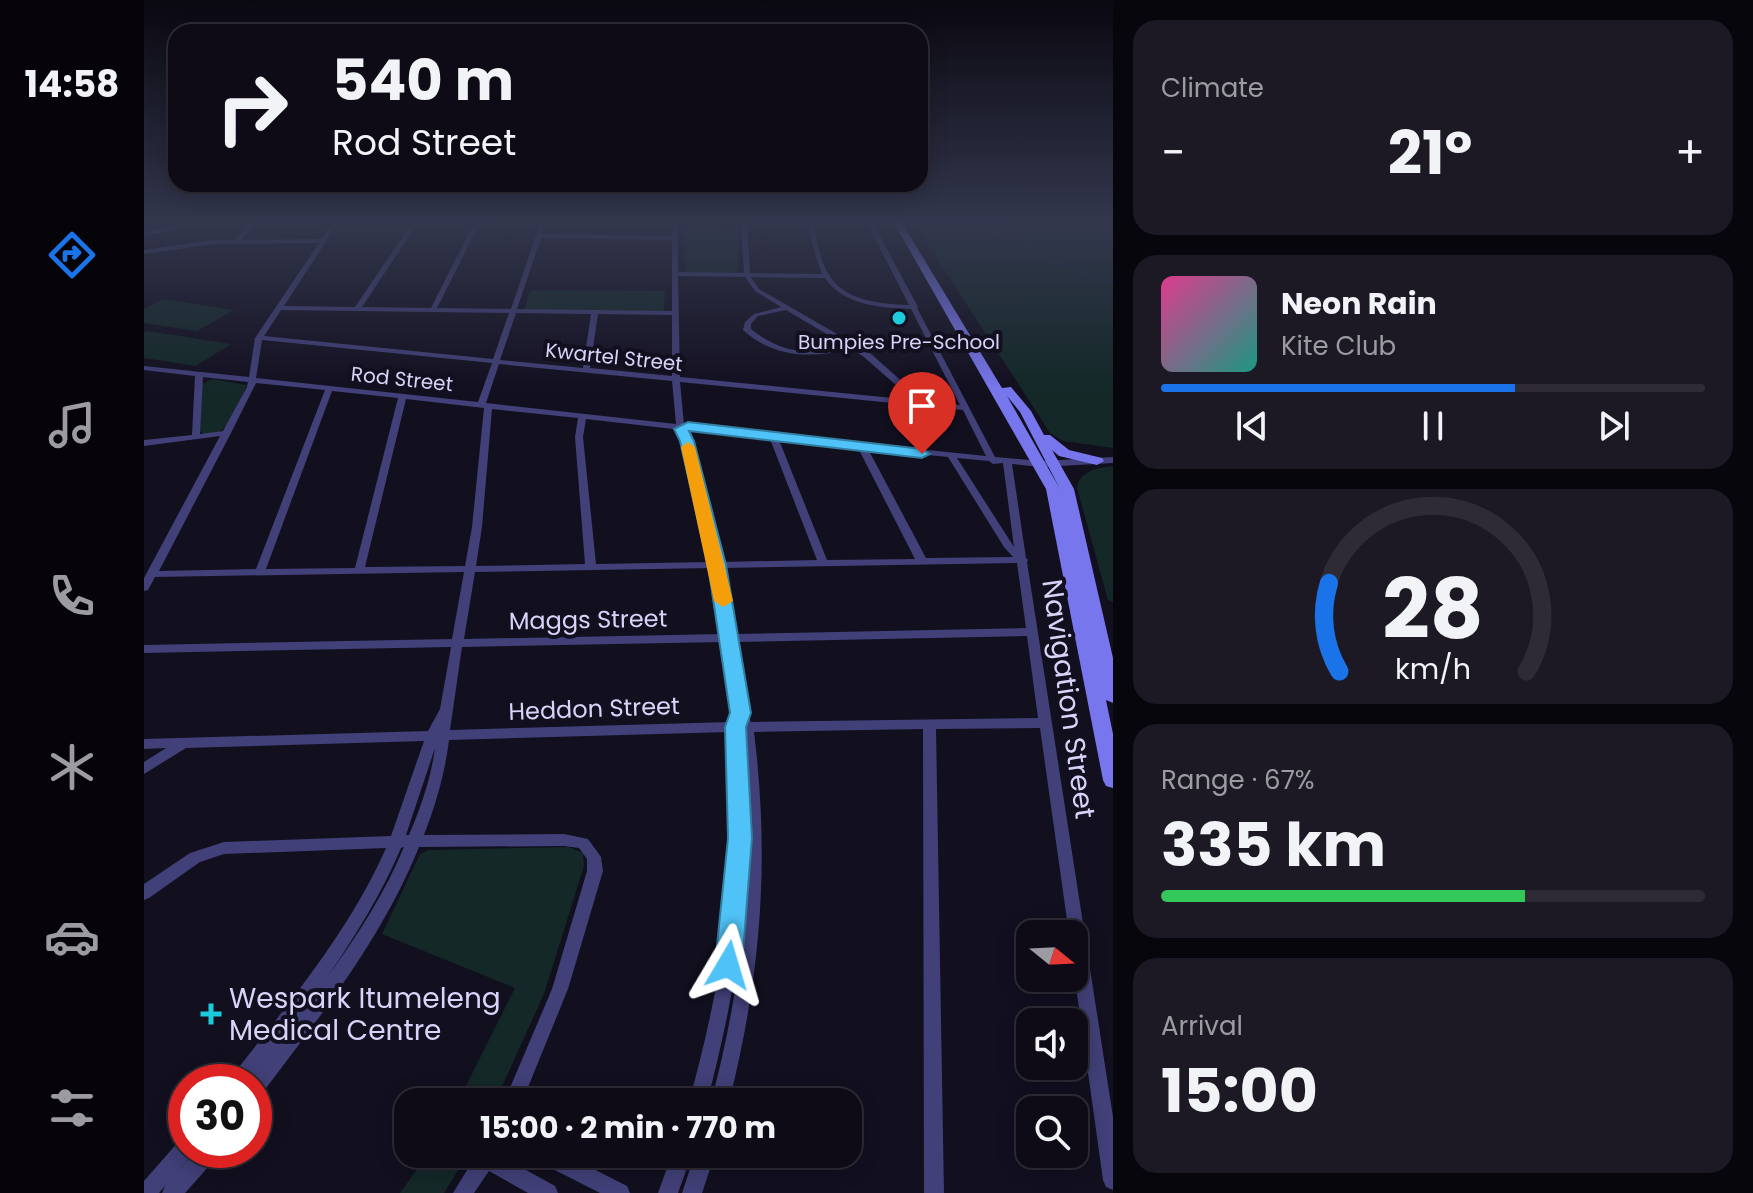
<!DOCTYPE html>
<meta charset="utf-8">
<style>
body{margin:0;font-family:Poppins,sans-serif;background:#1c1924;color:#f1f3f6;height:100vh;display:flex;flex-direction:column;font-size:30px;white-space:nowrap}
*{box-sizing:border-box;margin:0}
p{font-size:26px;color:#9b9ba1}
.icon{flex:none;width:44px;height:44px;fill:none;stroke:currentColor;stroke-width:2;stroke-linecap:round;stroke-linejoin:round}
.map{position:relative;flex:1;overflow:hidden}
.drawer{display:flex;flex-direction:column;gap:20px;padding:20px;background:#08060d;width:640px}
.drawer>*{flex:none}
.hud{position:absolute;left:24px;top:24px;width:760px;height:168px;border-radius:24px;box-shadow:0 4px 20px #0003,0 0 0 2px #2e2b36;background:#0e0b17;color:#f1f3f6;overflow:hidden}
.needle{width:52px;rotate:108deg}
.tools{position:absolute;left:872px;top:920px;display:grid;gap:16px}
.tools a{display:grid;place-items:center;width:72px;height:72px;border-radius:16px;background:#0e0b17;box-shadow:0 4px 20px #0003,0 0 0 2px #2e2b36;font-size:40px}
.speed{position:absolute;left:24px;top:1064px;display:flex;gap:16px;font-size:40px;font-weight:700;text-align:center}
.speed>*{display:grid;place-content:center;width:104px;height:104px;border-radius:50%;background:#0e0b17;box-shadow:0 4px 20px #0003,0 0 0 2px #2e2b36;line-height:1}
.speed .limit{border:12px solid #d22;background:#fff;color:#111}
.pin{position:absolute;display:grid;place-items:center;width:68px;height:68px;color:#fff;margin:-82px -34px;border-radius:50% 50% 50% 0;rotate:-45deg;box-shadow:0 0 8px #0007}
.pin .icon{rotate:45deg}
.me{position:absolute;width:88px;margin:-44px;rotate:7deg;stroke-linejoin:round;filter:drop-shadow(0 0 6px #0008)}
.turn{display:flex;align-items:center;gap:28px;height:168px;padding:0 32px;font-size:36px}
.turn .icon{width:104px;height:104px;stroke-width:2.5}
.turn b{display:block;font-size:56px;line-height:68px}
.big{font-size:60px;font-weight:700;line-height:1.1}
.drawer .tile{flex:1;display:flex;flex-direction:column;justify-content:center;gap:12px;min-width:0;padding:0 28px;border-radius:24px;background:#1c1924}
.drawer .dial{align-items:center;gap:0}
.dial svg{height:208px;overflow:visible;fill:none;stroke:#2e2b36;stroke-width:7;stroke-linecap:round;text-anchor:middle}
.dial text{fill:#f1f3f6;stroke:none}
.song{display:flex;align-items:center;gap:24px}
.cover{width:96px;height:96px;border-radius:12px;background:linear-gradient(135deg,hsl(330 70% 55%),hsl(170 70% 35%))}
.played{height:8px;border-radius:4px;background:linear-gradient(90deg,#1a73e8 65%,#2e2b36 65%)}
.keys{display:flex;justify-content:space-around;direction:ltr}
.heat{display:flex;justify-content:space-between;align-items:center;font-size:44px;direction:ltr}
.charge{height:12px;border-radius:6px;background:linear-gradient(90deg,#34c759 67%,#2e2b36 0)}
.trip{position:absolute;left:250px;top:1088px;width:468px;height:80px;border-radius:24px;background:#0e0b17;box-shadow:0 4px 20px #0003,0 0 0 2px #2e2b36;font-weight:700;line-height:80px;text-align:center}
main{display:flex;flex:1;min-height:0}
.dock{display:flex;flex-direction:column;width:144px;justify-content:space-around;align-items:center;background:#060409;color:#9b9ba1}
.dock .icon{width:56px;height:56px}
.dock .current{color:#1a73e8}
.dock b{font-size:36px;color:#f1f3f6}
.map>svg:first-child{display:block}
.green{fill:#132827}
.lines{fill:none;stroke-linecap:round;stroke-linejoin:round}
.stream{stroke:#152843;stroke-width:2}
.minor{fill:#414078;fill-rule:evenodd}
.tertiary{fill:#414078;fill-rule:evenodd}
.secondary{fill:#7776ed;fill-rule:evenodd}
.route{fill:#4fc3f7;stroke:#337fa1;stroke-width:2}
.slow{fill:#f59e0b}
.poi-dot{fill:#1cccdc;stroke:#120f1f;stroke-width:3}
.labels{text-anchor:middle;stroke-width:8;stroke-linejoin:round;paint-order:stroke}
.far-poi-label{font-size:20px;fill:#d7d3f9;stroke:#120f1f}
.far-street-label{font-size:20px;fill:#d7d3f9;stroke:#120f1f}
.street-label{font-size:24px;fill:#d7d3f9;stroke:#120f1f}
.near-street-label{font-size:28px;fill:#d7d3f9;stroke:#120f1f}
.near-poi-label{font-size:28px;fill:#d7d3f9;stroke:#120f1f;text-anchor:start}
</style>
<main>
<nav class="dock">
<b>14:58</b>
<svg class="icon current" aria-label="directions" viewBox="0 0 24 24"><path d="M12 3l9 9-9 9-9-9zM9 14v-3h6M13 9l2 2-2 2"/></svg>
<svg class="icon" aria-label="music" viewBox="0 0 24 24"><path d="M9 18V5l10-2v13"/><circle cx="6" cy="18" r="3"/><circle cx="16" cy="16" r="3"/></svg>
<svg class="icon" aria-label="phone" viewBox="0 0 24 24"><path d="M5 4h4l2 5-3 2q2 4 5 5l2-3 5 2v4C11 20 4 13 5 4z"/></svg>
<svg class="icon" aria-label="climate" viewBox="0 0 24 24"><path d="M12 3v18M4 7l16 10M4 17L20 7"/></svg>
<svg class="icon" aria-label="car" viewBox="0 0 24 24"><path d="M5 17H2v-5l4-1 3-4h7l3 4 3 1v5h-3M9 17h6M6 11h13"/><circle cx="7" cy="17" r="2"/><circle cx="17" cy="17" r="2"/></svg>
<svg class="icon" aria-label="filters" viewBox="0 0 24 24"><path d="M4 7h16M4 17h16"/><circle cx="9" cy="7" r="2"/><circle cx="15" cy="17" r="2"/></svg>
</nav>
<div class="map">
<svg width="969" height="1193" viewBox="0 0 969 1193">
<rect width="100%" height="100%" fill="#120f1f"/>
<g class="green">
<path d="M195 223H268L259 236H186Z"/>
<path d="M770 223H969V448L919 441 906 433Z"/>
<path d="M544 224 595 226 594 273H541L539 225Z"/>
<path d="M387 290 521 291 520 312 380 310Z"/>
<path d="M19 299 90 310 53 331 0 323V309Z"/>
<path d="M3 331 87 344 52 366 0 358V333Z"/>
<path d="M68 379 103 385C94 404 83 447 54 431L56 385Z"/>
<path d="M969 466V602L964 600 933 488C936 470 954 468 969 466Z"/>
<path d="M425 847 439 853 440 866 400 994 351 1102H314L371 988 238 934 276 854 285 850Z"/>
<path d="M284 1154H324L300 1193H256Z"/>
</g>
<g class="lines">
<path class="stream" d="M837 223 862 237 877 238 904 259 969 284"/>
<g class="minor">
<path d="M46 223H58L0 236V232Z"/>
<path d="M106 223H112L97 240 177 239 188 223H194L140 306 211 307 268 223H274L218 307 287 308 330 223H336L293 308 367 309 396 223H402L398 234 528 236V223H534V272L600 273 597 223H603L606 273 678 274 671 254 663 223H669C673 240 675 258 684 273 699 301 736 304 765 305L723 223H729L774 307 773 308 851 457 897 461 902 464 897 467 868 464 882 558 884 560 883 562 969 1117V1190L962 1187 959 1180 930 972V934H925L896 728 792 729 800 1193H780L779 729 610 732C626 861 617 975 585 1102H567C600 978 611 864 598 736 595 771 603 805 603 840 603 927 585 1018 563 1102H545C568 1018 586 930 589 842 590 805 581 769 585 732L305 740C301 773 292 804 280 835L420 834 444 839 457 857 459 871 424 989 378 1102H360L408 989 443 871V859L435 848 420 846 275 847C238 939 175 1018 116 1096L110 1099V1082H85L88 1076C144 1004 205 932 242 848L80 854 56 862 5 898 0 900V884L46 853 80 842 247 836 280 741 42 748 0 774V762L22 748 0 749V739L284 731 296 709 307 647 0 653V645L308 639 320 572 11 577 4 590 0 591V578L76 436 0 446V440L48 435 51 376 0 370V366L105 377 111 338 175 243 69 244 0 254V250L69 240H91ZM397 238 528 240V311L373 309ZM534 276 601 277 611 291 637 307 610 314 601 322 599 330C631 359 669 358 708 349L720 357 769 400 536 377ZM607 277 681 278C699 305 737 308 767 309L816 405 780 401 726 353 615 289ZM137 310 365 313 349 359 120 336ZM642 310 703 346C665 355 638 354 607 329V324L614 316ZM372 313 447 314 439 368 356 360ZM454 314 528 315V376L446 368ZM118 340 348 363 334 402 112 378ZM355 364 528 381 532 424 342 403ZM59 377 104 382 103 387 79 431 56 434ZM536 382 819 410 842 456 540 425ZM112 383 181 390 112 569 15 571 87 433ZM188 391 254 398 211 568 122 569ZM262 399 340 408 328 527 321 566 221 567ZM348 409 434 418 431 437 441 564 332 566 338 527ZM442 419 538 430 567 562 452 564 439 437ZM547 431 626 439 673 560 577 562ZM635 440 714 448 771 559 683 560ZM724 449 804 457 860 547 869 557 782 558ZM813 458 845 461 849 464 859 463 870 547ZM873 563 882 628 590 634 579 568ZM568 568 578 634 320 639 331 572ZM883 636 894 718 607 722 603 713 591 642ZM580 642 592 717 589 718 587 722 306 730 318 647ZM291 748C287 778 277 807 265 835H262ZM260 847C241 893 213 936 184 976 212 935 238 893 257 848Z"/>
<path d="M42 1138V1150H51L49 1155 32 1173 53 1150H76L73 1157 41 1193H18L21 1186 15 1193H0V1181L35 1141Z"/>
<path d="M333 1154H353L411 1186 414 1193H384L345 1171 330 1193H309Z"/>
<path d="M390 1154H420L483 1186 486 1193H456L393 1161Z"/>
<path d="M528 1154H548L534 1193H514Z"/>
<path d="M551 1154H571L558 1193H538Z"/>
</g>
<path class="tertiary" d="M969 457V463L898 467 892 464 898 461Z"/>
<path class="secondary" d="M750 223H758L858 388 867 387 887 411 900 435H906L925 450 958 458 960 461 953 465 915 456 908 450 930 489 969 658V703L962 700 969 734V788L962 786 959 780 902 489ZM863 396 876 412 916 489 926 534 916 489Z"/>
</g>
<linearGradient id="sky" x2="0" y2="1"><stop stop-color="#0a0811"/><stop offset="0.57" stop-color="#33374d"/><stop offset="1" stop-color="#33374d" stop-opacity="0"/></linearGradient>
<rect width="969" height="390" fill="url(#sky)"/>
<path class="route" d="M544 422 778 449 786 454 778 458 545 431 550 441 582 565 607 713 602 727 608 838 598 965 594 974 584 978 575 974 571 965 584 838 581 727 586 713 564 565 536 441 530 429Z"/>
<path class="slow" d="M544 442 551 447 589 601 579 607 570 601 537 447Z"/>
<g class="poi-dot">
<circle cx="755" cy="318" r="8"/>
<path d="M63 1002h8v8h8v8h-8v8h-8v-8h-8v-8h8z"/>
</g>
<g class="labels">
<g class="far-poi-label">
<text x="755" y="349">Bumpies Pre-School</text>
</g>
<g class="far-street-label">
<text transform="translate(470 357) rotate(6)" y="7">Kwartel Street</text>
<text transform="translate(258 379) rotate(6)" y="7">Rod Street</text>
</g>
<g class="street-label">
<text transform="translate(444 620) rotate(-1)" y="8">Maggs Street</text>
<text transform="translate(450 709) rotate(-2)" y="8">Heddon Street</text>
</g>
<g class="near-street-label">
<text transform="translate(925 699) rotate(82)" y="10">Navigation Street</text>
</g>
<g class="near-poi-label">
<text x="85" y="1008">Wespark Itumeleng<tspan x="85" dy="32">Medical Centre</tspan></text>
</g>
</g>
</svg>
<div class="tools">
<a><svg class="needle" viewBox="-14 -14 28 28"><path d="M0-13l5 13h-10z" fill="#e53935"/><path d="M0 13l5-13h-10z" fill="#9b9ba1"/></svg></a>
<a><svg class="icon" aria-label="sound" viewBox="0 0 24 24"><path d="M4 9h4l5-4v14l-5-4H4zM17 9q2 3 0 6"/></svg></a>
<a><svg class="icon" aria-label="search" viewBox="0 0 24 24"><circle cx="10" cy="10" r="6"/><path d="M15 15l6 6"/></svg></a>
</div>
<div class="speed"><div class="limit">30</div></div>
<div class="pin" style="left:778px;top:454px;background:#d93025"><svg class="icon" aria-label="arrive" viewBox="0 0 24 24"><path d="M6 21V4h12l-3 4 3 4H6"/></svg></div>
<svg class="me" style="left:584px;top:965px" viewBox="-20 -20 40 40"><path d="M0-17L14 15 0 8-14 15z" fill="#4fc3f7" stroke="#fff" stroke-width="4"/></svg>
<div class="trip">15:00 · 2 min · 770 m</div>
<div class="hud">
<div class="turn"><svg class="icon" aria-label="right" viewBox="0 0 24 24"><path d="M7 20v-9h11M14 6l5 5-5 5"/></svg><div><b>540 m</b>Rod Street</div></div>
</div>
</div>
<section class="drawer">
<div class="tile"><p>Climate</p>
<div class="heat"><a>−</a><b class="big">21°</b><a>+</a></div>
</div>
<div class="tile">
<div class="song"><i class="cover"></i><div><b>Neon Rain</b><p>Kite Club</p></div></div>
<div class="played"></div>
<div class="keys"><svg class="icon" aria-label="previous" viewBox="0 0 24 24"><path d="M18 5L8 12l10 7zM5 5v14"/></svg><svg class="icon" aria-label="pause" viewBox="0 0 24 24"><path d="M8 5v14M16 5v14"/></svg><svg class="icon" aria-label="next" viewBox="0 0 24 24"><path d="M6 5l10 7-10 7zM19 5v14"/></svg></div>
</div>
<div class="tile dial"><svg viewBox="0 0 100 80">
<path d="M14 69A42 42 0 1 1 86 69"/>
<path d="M14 69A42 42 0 0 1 10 35" stroke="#1a73e8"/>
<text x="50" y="56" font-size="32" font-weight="700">28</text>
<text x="50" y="72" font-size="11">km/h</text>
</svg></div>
<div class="tile"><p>Range · 67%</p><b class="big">335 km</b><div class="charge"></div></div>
<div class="tile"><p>Arrival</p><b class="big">15:00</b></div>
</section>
</main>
